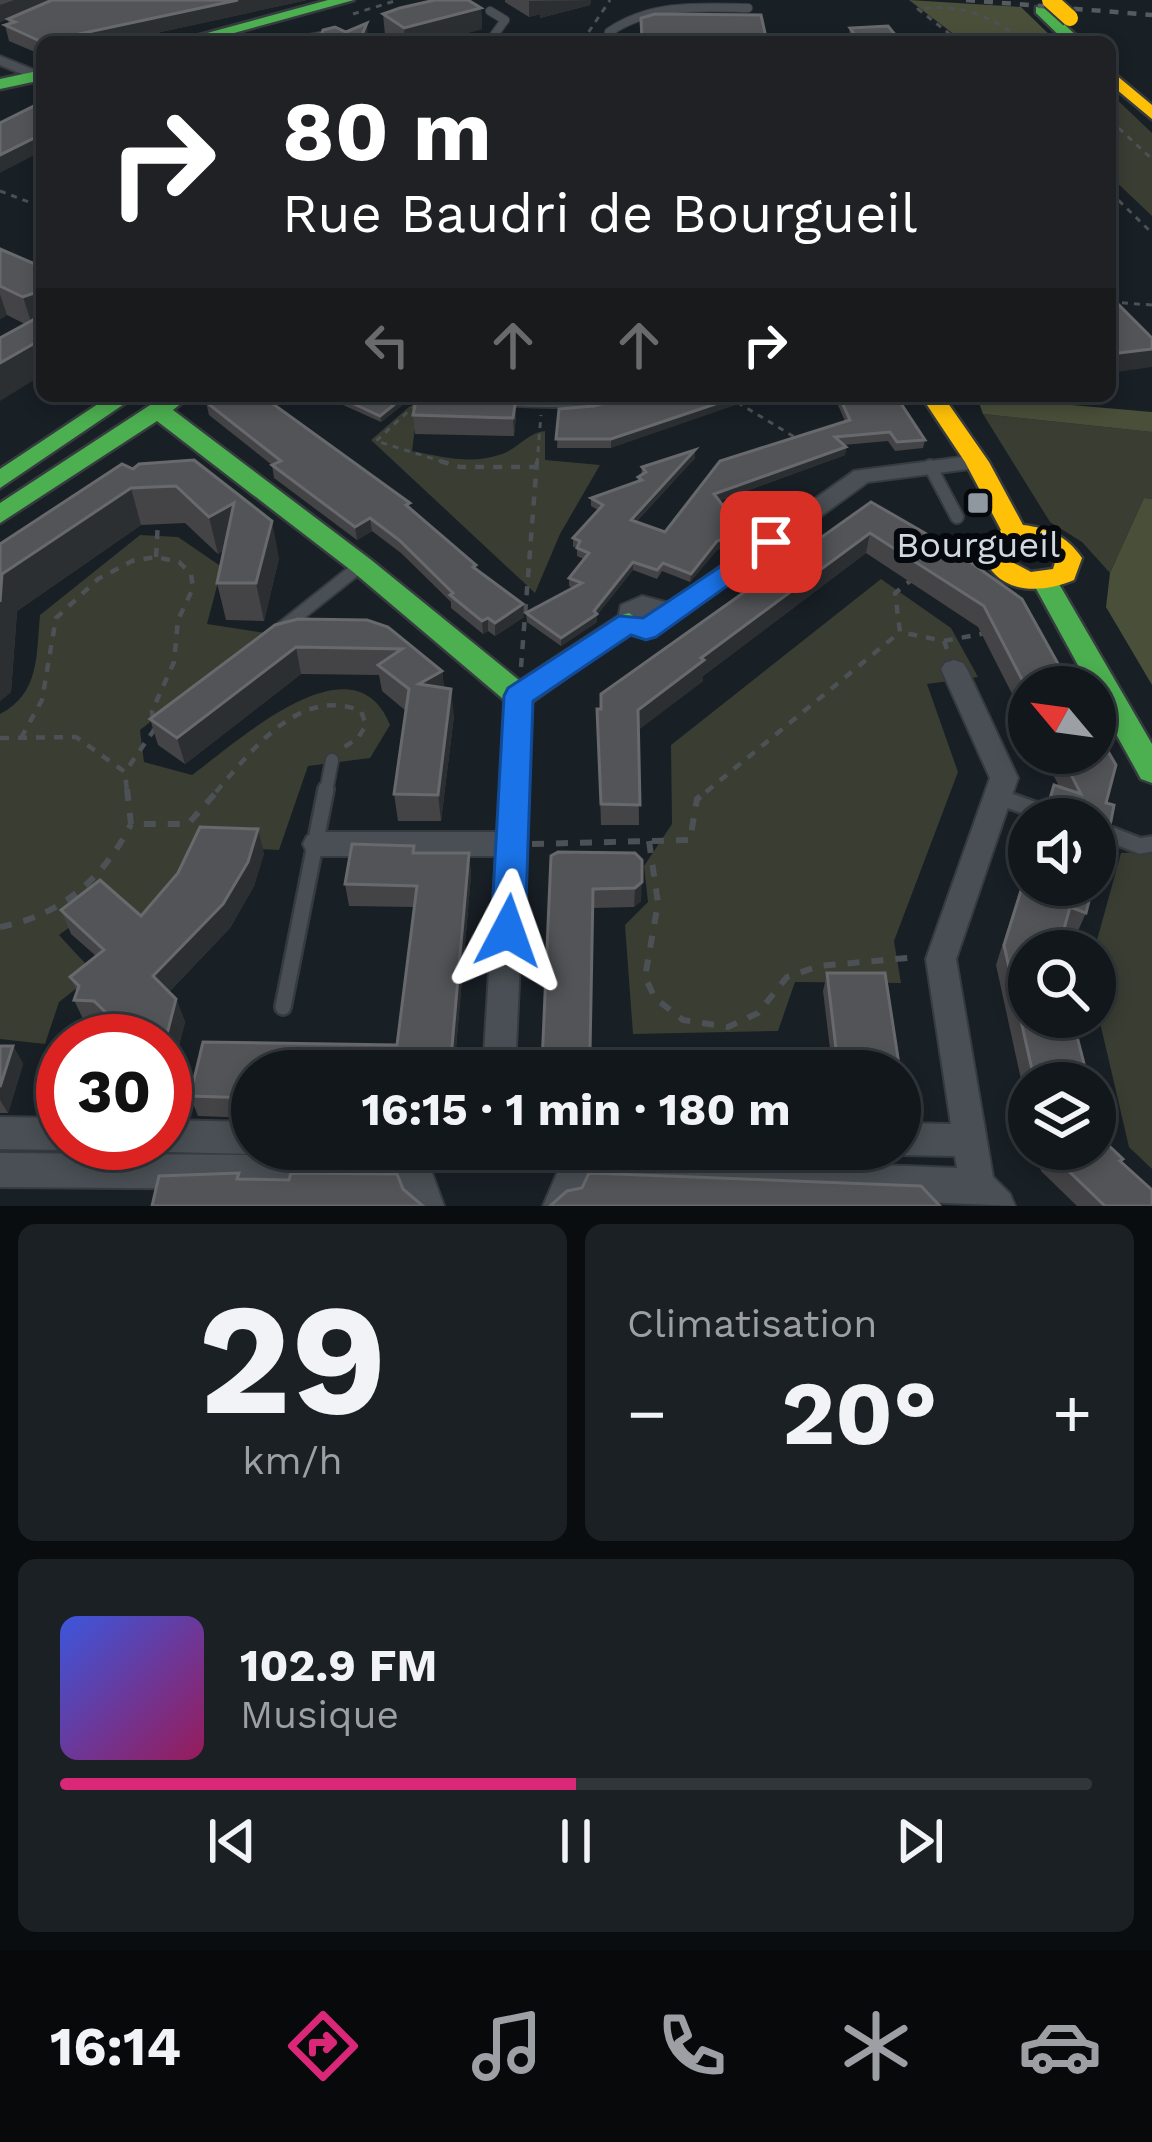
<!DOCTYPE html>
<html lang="fr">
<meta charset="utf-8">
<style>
body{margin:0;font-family:"Work Sans",sans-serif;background:#1b2025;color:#f1f3f6;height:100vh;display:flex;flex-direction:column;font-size:45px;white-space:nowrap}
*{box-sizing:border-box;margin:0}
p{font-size:39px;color:#9c9fa3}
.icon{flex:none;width:66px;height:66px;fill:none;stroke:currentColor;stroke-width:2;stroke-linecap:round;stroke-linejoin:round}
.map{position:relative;height:1206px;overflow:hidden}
.side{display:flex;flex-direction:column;gap:18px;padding:18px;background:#0a0d0f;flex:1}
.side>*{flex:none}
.hud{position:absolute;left:36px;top:36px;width:1080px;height:366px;border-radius:18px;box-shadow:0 6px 18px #0003,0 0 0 3px #31363b;background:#202124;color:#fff;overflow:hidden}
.needle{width:78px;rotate:299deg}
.fabs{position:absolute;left:1008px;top:666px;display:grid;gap:24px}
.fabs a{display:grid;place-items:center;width:108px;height:108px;border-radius:50%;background:#12171c;box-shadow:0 6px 18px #0003,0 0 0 3px #31363b;font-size:60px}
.speed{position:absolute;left:36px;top:1014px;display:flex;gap:24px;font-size:60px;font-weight:700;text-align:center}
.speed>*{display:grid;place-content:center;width:156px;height:156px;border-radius:50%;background:#12171c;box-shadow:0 6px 18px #0003,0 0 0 3px #31363b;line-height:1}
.speed .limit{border:18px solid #d22;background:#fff;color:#111}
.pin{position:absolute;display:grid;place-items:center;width:102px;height:102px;color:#fff;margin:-51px;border-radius:24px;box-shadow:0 6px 18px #0006}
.me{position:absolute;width:132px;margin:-66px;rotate:4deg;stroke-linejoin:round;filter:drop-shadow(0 0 9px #0008)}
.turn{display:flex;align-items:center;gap:42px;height:252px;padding:0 48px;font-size:54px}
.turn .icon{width:156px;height:156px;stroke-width:2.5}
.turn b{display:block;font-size:84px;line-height:102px}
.lanes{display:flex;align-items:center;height:114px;padding:0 48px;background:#0003;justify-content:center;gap:60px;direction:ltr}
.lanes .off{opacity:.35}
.big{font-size:90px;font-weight:700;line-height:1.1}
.side .card{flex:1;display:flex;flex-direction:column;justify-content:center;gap:18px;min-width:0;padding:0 42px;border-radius:18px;background:#1b2025}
.side .dial{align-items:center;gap:0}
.dial b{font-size:156px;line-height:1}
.song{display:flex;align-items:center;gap:36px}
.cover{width:144px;height:144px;border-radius:18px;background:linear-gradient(135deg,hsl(230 70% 55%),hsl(330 70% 35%))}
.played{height:12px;border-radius:6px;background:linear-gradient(90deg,#db2777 50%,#31363b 50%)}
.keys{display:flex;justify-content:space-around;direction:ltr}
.heat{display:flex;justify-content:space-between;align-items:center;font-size:66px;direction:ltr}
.side .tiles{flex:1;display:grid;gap:18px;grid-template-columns:1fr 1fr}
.card:last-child{grid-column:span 2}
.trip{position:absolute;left:231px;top:1050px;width:690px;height:120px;border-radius:60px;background:#12171c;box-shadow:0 6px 18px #0003,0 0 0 3px #31363b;font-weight:700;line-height:120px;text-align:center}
.tabs{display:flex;height:192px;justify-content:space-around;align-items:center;background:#07090b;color:#9c9fa3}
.tabs .icon{width:84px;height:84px}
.tabs .current{color:#db2777}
.tabs b{font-size:54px;color:#f1f3f6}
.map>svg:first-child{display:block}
.green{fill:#3a3d32}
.forest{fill:#494f39}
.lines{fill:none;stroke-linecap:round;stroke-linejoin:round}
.lane-far2-casing{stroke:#363b3f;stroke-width:10}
.lane-far1-casing{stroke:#363b3f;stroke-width:16}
.lane-casing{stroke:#363b3f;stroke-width:20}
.street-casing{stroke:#363b3f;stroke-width:4}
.fast-casing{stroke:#363b3f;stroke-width:5}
.slow-casing{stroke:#363b3f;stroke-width:5}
.path-far2{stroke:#4c5155;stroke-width:3;stroke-dasharray:6 6;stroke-linecap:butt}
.path-far1{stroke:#4c5155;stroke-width:4.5;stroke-dasharray:9 9;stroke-linecap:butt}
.path{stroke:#4c5155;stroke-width:6;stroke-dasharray:12 12;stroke-linecap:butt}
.lane-far2{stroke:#494f54;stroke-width:8}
.lane-far1{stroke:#494f54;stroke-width:12}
.lane{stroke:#494f54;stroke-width:15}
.street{fill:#494f54;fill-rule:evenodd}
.fast{fill:#4caf50;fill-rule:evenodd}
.slow{fill:#ffc107;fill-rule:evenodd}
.rail{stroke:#565b60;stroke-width:4.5;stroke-dasharray:9 9;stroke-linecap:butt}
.slow-bridge-casing{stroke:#363b3f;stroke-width:20;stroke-linecap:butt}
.slow-bridge{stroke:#ffc107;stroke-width:16}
.wall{fill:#444447}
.shaded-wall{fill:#2c2f32}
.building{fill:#535457;stroke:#67696c;stroke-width:3}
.route{fill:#1a73e8;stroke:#114b97;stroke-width:3}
.poi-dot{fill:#90989f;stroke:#05090d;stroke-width:4.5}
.labels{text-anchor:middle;stroke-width:12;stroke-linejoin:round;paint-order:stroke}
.poi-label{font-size:36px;fill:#d1d9e0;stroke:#05090d}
</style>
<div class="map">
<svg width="1152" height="1206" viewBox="0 0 1152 1206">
<rect width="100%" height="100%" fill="#181f25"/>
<g class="green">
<path d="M1110 93 1152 133V216L1110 176Z"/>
<path d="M410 406 417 412 412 451C443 457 471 465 502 454 519 448 527 433 545 431V460L600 465 560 534 535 593 371 440Z"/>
<path d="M983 414 1152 432V499L1144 498 1110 573 1082 542 1050 522Z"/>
<path d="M140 535 178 537 222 567 207 624 265 633 140 730 144 762 192 775C237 742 354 634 390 725L370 758 308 766 279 850 204 846 151 926 114 895 59 935 95 974 59 1002 45 1044 0 1039V714C40 693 36 656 40 615Z"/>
<path d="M881 579 951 628 978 677 927 684 958 772 894 941 901 983 795 982 778 1031 633 1034 625 925 648 902 644 866 672 824 671 745Z"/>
<path d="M1152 852V1169L1129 1147 1095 1001 1094 951 1121 853Z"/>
<path d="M609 1149H878L884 1184 608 1177Z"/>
</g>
<g class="forest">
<path d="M909 0 1021 7 1057 42H964Z"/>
<path d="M977 397 1152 412V432L983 414Z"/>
<path d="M1144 498 1152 499V685L1106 607 1110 573Z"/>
</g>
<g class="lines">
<defs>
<g id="lane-far2">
<path d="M310 38 337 33"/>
<path d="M489 42 505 20 490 11"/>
<path d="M608 42 609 32C652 3 699 7 748 8"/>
</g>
<g id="lane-far1">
<path d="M930 466 957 517"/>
<path d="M282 628 360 566"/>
<path d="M326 792 332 760"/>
</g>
<g id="lane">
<path d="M999 797 1036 810"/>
<path d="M1112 835 1140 846 1152 844"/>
<path d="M283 1007 326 789"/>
</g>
<g id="street">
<path d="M0 56 42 73V82L0 65Z"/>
<path d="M441 396H622C596 415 487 404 451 402Z"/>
<path d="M977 455 985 457 988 462 985 467 868 482 655 636C642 640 624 635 617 623L621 605 642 596 669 603 854 471Z"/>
<path d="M954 660 963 663 967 669 1018 778 956 959 993 1177 1010 1194 1015 1206 586 1187 578 1206H543L559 1169 557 1149H591V1154L957 1168 955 1156 900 1155 888 1149H900V1123L951 1124 926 959 990 778 941 669 945 663Z"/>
<path d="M519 686 528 689 532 696 515 1071H483L496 856H317L307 852 303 844 307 836 317 832H498L506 696 510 689Z"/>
<path d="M0 1117 63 1118V1143H76L63 1150 0 1149Z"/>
<path d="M165 1120 252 1122V1149H264L252 1154 165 1152 151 1143H165Z"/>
<path d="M401 1149H435L432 1173 444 1206H410L404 1190 0 1187V1153L400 1156Z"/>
</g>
<g id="fast">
<path d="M328 0H354L201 42H174Z"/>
<path d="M1036 7H1046L1083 42H1066L1036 13Z"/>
<path d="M42 70V80L0 89V79Z"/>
<path d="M110 396H136L0 488V469Z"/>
<path d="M164 396H190L173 410 370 559 520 681 619 616 629 613 643 623 529 704H509L352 571 157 421 0 523V503Z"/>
<path d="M1046 574 1055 577 1152 744V783L1141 779 1095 696V687H1090L1033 583Z"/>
</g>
<g id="slow">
<path d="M1110 70 1152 105V119L1110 84Z"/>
<path d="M921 396H943L989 462 1023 525C1049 528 1067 536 1082 558L1074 580C1035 596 992 593 980 546L1001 530 965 462ZM1023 542 1043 548 1056 559 1053 569 1031 572 1012 562 1007 549Z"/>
</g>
</defs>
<use href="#lane-far2" class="lane-far2-casing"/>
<use href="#lane-far1" class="lane-far1-casing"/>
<use href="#lane" class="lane-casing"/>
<use href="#street" class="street-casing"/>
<use href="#fast" class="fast-casing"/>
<use href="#slow" class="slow-casing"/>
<g class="path-far2">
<path d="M353 14 398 0"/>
<path d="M582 42 610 0"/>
<path d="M960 42 918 9C961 3 992 16 1025 42"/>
<path d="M1110 120 1152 159"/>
<path d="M0 191 42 207"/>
<path d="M1110 192 1152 233"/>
<path d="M1110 302 1152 305"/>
<path d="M425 396 376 441 450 464"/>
<path d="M727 396 796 438"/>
<path d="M537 464 541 415"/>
</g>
<g class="path-far1">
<path d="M440 461 460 467H538"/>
<path d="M156 557 158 521"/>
<path d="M914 578 895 593 900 632 944 641 948 652"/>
<path d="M944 641 986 633"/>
<path d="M521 667 537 461"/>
<path d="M0 738 76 737 125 772 127 792"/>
<path d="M21 738 42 700 56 618 98 579 132 561 156 557 179 562 191 574 193 588 178 620 174 662 152 711 154 730 125 772"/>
<path d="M216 792C253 749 300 686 361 711L366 725 358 738 340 750"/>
<path d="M706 792 900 632"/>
</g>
<g class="path">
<path d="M127 789 131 824H188L219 789"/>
<path d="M649 841 658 903 645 977 655 998 683 1020 728 1027 758 1013 787 977 819 966 918 957"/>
<path d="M532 844 690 840 697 799 710 789"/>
<path d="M0 927C60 916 104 878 131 824"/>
</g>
<use href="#lane-far2" class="lane-far2"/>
<use href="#lane-far1" class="lane-far1"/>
<use href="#lane" class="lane"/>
<use href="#street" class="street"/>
<use href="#fast" class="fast"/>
<use href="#slow" class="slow"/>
<path class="rail" d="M966 0 1152 15"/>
<defs>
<path id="slow-bridge" d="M1050 0 1070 18"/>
</defs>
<use href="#slow-bridge" class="slow-bridge-casing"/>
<use href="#slow-bridge" class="slow-bridge"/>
</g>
<g class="wall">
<path d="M0 0H307L115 42H42V55L9 41 5 25 9 24 8 19 19 14 0 22Z"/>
<path d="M505 0H591L590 5 540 18V14L529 17 505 2Z"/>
<path d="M481 8 482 29 433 42H396L385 35 383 14Z"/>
<path d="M850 28 901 42H848Z"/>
<path d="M0 249 42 267V375L25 324 7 315 0 319Z"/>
<path d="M214 396H262L410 509 476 570 524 617 495 636 488 631 483 634 451 608V602L401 553 372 531 357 540 274 478 272 465 209 415 206 402 214 398Z"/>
<path d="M323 396H410V399L381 422Z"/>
<path d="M627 396 611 448H557L559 409 594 406Z"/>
<path d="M834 396H896L925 440 923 448 895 451 888 441 843 445 846 447 845 455 719 501 742 540 717 550 690 582 662 571 657 579 633 570 597 615V622L561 646 527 622 526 613 573 588 569 586V578L584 559 577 556V548L573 547V538L598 510 591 506V498L638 481V477L641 475 642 467 695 450V458L636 522 665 532 845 421Z"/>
<path d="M1021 396H1076L1075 399Z"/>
<path d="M413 415 516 416 514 436 415 434Z"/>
<path d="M194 460 279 558 264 621 226 620 217 583 224 550 218 554 185 523 141 525 17 611 11 692 0 701V544L133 469Z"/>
<path d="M871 502 1022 599 1029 687V727L978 627 866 553 703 676V681L638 730 639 825H601L597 709H601Z"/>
<path d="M367 620 442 671 444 688 454 716 441 821H398L394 794 406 711 382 691 379 675 301 674 185 764 158 745 150 719 275 625Z"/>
<path d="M1042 753H1095V819H1042L1054 785 1059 786Z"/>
<path d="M352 844 414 846 415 853H469L471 875 454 1071H252V1118L198 1116 190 1096 203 1042 397 1045 414 907 349 906 345 884Z"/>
<path d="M264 853 254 886 230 928 169 992 176 999 185 1022 175 1061H165V1041H121L105 1024 85 1023 74 1000 77 992 70 977 96 956 71 934 61 910 141 916Z"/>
<path d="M635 853 641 901 634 907 593 908 590 1052 831 1057 823 991 827 973 900 1071H543L551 856Z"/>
<path d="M1029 861V885L1086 913 1077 933 1064 928 1029 951 1089 1083H1029V1116L996 965Z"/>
<path d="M0 1046H13L23 1064 8 1113H0Z"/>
<path d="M1104 1141 1121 1162 1152 1206H1077L1041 1171 1036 1149H1095Z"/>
</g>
<g class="shaded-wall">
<path d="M14 0H55L0 22V5Z"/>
<path d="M238 0H307L115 42H42Z"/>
<path d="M591 0 590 5 540 18V14L529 17V1Z"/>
<path d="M481 8 482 29 433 42H405L404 28Z"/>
<path d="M367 23 368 42H359Z"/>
<path d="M42 134V151L0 173V155Z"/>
<path d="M34 293 42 321 33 328 23 297Z"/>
<path d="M0 294 7 315 0 319Z"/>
<path d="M42 339V375L0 401V363Z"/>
<path d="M1152 349V367L1110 373V354Z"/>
<path d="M405 396H410V399L381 422 380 416Z"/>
<path d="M739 396H762L611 448V439Z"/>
<path d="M516 398V416L514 436 513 418Z"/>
<path d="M846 447 845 455 713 503 714 494Z"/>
<path d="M695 450V458L630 528 631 520Z"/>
<path d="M131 488 141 525 17 611 11 692 0 701V602L2 574Z"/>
<path d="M234 503 242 540 218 554 209 517Z"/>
<path d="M370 518 372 531 357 540 355 527Z"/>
<path d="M272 521 279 558 264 621 256 583Z"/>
<path d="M743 532 742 540 717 550 690 582 691 574 717 541Z"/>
<path d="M870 533 866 553 703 676V681L637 731 638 710 701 658Z"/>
<path d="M633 562V570L597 615V622L561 646V638L594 611Z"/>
<path d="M523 604 524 617 495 636V623Z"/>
<path d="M488 618V631L483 634 482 621Z"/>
<path d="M296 647 301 674 185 764 177 738Z"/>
<path d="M442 671 445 698 419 684Z"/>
<path d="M451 689 454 716 441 821 438 795Z"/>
<path d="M258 829 264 853 254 886 230 928 162 999 153 976Z"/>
<path d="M469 853 471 875 454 1071H421Z"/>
<path d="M642 882 641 901 634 907 635 888Z"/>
<path d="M176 999 185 1022 175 1061 166 1038Z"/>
<path d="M13 1046 23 1064 8 1113 0 1100V1087Z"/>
</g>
<g class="building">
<path d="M52 0H238L42 42 5 25 15 22 8 19Z"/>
<path d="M435 0H468L481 8 404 28 383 14 400 8Z"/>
<path d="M655 14 761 15 767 42H642L641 18Z"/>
<path d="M367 23 359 42H319L323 30 335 27 346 32Z"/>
<path d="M888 26 901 42H860L850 28Z"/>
<path d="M38 104 42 106V134L0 155V123Z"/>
<path d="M0 249 42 267V306L37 304 34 293 23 297 0 286Z"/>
<path d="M1110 296 1152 338V349L1110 354Z"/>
<path d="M42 315V339L0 363V338Z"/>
<path d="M217 396H262L410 503 406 505 476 565 473 567 523 604 495 623 488 618 482 621 450 595 453 593 399 540 370 518 355 527 272 465 281 461 206 402Z"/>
<path d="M337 396H405L380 416Z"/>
<path d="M417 396 516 398 513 418 413 415Z"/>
<path d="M627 396H739L611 439H556L559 409 594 406Z"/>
<path d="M839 396H896L925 440 897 442 890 432 835 437 846 447 714 494 743 532 717 541 691 574 663 563 657 570 633 562 594 611 597 614 561 638 526 613 582 583 569 578 589 553 577 548 580 541 573 538 603 505 591 498 642 480 638 477 646 472 642 467 695 450 631 520 665 532 720 461 850 420Z"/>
<path d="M194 460 272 521 256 583H217L234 503 209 517 176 486 131 488 2 574 0 602V544L122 464 133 469 139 464Z"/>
<path d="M871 502 949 547 1022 599 1071 687H1029V693L984 606 870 533 701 658 704 660 638 710 640 805 601 804 597 709H601V694Z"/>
<path d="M298 619 367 620 388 627 442 671 419 684 451 689 438 795 394 794 409 689 378 665 402 649 296 647 177 738 150 719 275 625Z"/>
<path d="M1095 729 1116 765 1106 803 1114 805 1111 821 1095 879V819H1044L1054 785 1081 794 1060 753H1095Z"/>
<path d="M200 827 258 829 248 862 223 904 153 976 176 999 166 1038 131 1037 94 1001 74 1000 79 986 70 977 104 950 61 910 100 880 141 916 178 873Z"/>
<path d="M352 844 414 846 413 853H469L451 1058 431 1063 421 1071H252V1098L190 1096 203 1042 397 1045 417 886 345 884Z"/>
<path d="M558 852 635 853 642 860V882L635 888 593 889 590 1052 837 1057 827 973H885L900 1071H550L542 1064 551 856Z"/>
<path d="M1029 865V885H1093L1086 913 1070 907 1058 951H1029V1017H1072L1089 1083H1035L1004 945Z"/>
<path d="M0 1046H13L0 1087Z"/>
<path d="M1095 1106 1104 1141 1123 1159 1120 1161 1152 1190V1206H1105L1050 1153 1049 1149H1095Z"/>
<path d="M239 1173 237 1179 289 1180 291 1173 397 1174 403 1189 423 1206H152L159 1176Z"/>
<path d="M589 1173 921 1186 940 1206H550L567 1191 582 1188Z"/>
</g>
<path class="route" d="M771 533 780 535 784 542 780 548 656 637 646 640 631 635 533 701 525 931 520 942 508 946 496 942 491 931 504 696 508 688 619 616 643 618Z"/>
<rect class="poi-dot" x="966" y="491" width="24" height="24" rx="6"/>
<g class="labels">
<g class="poi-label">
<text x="978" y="557">Bourgueil</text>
</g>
</g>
</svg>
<div class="fabs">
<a><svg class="needle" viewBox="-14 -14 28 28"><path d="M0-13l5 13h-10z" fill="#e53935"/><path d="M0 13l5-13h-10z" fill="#9c9fa3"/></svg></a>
<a><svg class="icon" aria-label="sound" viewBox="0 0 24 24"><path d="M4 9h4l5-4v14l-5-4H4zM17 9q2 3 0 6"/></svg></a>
<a><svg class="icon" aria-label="search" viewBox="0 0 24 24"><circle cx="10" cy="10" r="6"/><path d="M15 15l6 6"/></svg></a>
<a><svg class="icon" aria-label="layers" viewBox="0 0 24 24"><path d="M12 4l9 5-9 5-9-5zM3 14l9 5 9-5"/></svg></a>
</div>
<div class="speed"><div class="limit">30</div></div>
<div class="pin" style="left:771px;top:542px;background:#d93025"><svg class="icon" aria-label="arrive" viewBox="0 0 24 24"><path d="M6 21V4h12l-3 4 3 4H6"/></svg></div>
<svg class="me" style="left:508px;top:931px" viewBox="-20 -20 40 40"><path d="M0-17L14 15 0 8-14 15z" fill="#1a73e8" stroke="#fff" stroke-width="4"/></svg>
<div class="trip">16:15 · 1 min · 180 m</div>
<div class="hud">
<div class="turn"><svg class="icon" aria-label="right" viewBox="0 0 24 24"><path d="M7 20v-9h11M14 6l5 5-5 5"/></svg><div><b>80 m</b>Rue Baudri de Bourgueil</div></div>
<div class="lanes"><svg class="icon off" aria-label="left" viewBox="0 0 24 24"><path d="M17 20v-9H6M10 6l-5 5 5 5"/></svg><svg class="icon off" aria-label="ahead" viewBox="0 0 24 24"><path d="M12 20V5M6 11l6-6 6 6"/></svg><svg class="icon off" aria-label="ahead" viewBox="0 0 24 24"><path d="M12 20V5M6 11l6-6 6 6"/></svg><svg class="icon" aria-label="right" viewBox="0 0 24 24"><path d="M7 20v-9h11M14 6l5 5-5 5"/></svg></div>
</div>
</div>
<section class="side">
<div class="tiles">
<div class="card dial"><b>29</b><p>km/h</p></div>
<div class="card"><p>Climatisation</p>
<div class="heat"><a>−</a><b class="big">20°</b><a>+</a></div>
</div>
<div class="card">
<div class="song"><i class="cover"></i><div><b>102.9 FM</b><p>Musique</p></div></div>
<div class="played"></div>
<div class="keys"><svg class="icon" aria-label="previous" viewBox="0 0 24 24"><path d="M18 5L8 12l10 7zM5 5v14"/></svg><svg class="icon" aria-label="pause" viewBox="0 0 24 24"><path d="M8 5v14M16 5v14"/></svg><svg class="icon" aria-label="next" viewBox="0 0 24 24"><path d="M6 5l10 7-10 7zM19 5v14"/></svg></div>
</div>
</div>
</section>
<nav class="tabs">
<b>16:14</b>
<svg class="icon current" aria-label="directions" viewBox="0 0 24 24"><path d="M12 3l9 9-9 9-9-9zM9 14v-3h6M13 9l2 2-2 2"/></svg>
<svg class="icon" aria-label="music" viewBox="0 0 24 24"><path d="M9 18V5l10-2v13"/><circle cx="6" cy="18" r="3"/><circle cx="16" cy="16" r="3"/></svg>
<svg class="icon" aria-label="phone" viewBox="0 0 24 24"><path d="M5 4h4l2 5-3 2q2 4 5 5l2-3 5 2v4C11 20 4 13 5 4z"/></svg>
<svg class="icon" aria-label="climate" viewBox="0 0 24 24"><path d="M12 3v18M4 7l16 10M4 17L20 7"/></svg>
<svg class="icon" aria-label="car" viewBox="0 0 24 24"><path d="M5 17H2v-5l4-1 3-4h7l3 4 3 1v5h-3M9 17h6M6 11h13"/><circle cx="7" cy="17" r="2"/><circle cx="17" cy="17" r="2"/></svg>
</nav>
